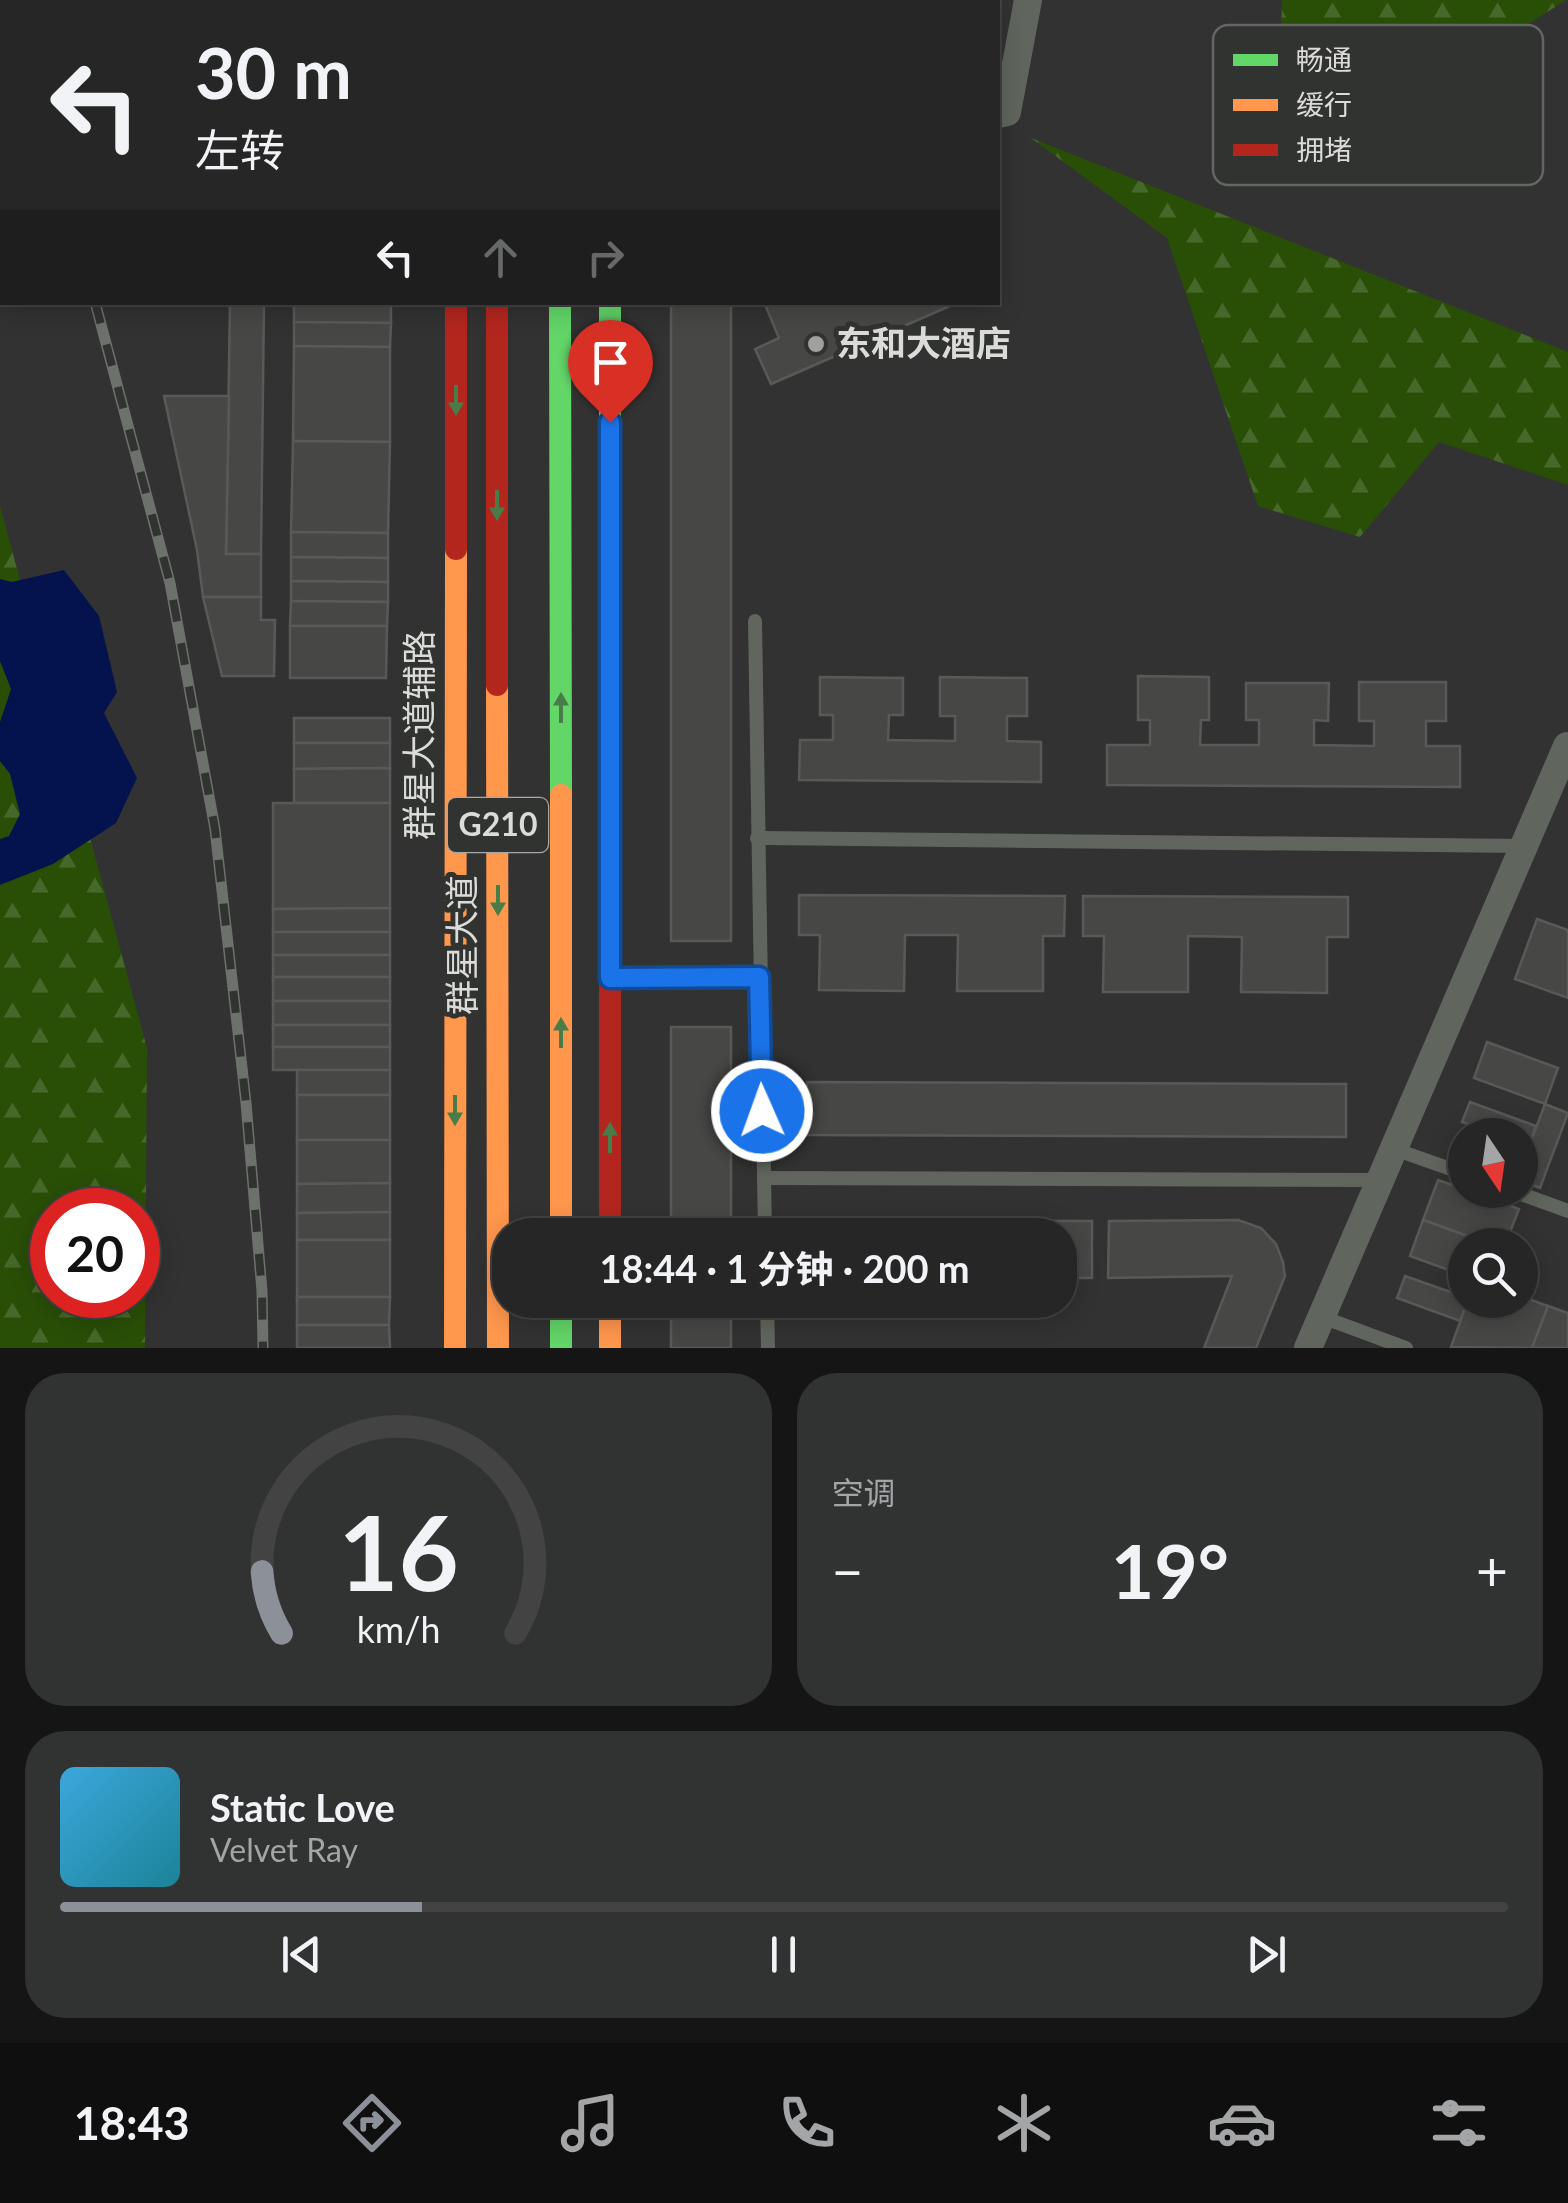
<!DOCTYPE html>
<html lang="zh">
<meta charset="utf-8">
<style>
body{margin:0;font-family:Lato,"Noto Sans SC",sans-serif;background:#313232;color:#f1f3f6;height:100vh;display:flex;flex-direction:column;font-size:38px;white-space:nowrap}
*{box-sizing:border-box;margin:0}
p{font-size:32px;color:#a3a5a7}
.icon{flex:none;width:55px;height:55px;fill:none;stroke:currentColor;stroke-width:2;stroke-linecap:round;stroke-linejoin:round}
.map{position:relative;height:1348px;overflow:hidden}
.sheet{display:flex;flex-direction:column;gap:25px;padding:25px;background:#141514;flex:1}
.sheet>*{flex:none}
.top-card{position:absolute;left:0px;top:0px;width:1000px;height:305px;box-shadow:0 5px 25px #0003,0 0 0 2px #424342;background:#252625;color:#f1f3f6;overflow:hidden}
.needle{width:65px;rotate:167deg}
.controls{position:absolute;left:1448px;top:1118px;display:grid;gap:20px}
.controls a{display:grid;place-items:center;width:90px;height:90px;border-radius:50%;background:#252625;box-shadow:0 5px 25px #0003,0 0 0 2px #424342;font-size:50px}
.speed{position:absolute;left:30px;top:1188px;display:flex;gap:20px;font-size:50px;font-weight:700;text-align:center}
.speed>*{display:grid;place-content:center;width:130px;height:130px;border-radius:50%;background:#252625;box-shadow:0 5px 25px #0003,0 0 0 2px #424342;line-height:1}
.speed .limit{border:15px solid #d22;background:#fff;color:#111}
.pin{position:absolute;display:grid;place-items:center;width:85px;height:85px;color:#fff;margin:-102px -42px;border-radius:50% 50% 50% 0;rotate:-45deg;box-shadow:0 0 10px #0007}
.pin .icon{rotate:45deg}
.me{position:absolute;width:110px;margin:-55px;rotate:358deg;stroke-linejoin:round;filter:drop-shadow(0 0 8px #0008)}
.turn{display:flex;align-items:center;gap:35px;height:210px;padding:0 30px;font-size:45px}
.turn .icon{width:130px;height:130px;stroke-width:2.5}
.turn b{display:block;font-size:70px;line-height:85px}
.lanes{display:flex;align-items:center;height:95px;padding:0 30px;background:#0003;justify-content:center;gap:50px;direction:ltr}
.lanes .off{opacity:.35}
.big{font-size:75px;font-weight:700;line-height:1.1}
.sheet .widget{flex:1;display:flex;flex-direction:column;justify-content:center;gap:15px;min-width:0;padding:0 35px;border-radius:40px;background:#313232}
.sheet .dial{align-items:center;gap:0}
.dial svg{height:260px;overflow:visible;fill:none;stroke:#424342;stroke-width:7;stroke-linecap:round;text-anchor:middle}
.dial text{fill:#f1f3f6;stroke:none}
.song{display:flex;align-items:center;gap:30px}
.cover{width:120px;height:120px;border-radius:15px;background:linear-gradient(135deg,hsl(200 70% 55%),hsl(190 70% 35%))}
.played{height:10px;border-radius:5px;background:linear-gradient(90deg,#8c9099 25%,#424342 25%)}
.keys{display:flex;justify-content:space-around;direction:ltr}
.heat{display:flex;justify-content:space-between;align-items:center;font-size:55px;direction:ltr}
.sheet .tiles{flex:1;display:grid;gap:25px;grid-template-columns:1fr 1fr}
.widget:last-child{grid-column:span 2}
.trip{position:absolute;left:492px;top:1218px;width:585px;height:100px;border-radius:40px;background:#252625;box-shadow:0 5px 25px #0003,0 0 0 2px #424342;font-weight:700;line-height:100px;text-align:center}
.tab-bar{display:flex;height:160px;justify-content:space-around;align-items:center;background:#0f0f0f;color:#a3a5a7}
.tab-bar .icon{width:70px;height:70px}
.tab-bar .active{color:#8c9099}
.tab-bar b{font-size:45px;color:#f1f3f6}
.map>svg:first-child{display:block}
.forest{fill:url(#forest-firs);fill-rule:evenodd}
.water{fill:#04134e}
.building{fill:#474846;stroke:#585a58;stroke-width:2.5}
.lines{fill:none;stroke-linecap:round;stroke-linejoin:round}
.lane{stroke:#60665d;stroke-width:14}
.street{stroke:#60665d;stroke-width:28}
.fast{stroke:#63d668;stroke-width:22}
.slow{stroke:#ff974d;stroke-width:22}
.jam{stroke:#b3261e;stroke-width:22}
.rail-casing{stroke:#6d716c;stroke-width:11}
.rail{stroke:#313330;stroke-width:8;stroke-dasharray:22;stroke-linecap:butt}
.oneway{fill:#487c49}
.route-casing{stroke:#114b97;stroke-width:25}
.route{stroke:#1a73e8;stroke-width:18}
.poi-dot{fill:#a0a09f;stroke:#313330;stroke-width:4}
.labels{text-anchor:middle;stroke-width:10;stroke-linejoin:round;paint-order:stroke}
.shield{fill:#313330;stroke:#a8a9a7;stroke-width:2.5}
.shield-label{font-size:32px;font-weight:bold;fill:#dbdcda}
.poi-label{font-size:35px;font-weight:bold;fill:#dbdcda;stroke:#313330;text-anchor:start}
.street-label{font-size:35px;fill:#dbdcda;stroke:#313330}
.key{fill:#313330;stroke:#646663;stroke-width:2.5}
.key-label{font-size:28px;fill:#dbdcda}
</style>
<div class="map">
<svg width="1568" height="1348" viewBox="0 0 1568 1348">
<defs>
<pattern id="forest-firs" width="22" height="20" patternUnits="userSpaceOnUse" patternTransform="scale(2.5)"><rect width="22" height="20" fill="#294f07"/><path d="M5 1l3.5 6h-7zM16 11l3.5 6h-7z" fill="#47682b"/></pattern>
</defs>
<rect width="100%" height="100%" fill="#313231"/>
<g class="forest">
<path d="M1282 0H1566L1448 75 1280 72Z"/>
<path d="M1031 138 1568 352V485L1439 442 1360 537 1258 506 1167 238Z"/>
<path d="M0 506 147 1048 145 1348H0ZM52 1210H138V1295H52Z"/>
</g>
<path class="water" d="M64 570 99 616 117 692 104 713 137 778 116 823 53 864 0 885V839L9 836 20 814 10 774 0 761V722L11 689 0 661V579L12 582Z"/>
<g class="building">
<rect x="56" y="0" width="101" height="2"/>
<path d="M230 302H264L261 554H226Z"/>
<path d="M294 302H391V323L294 322Z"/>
<rect x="671" y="302" width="60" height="639"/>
<path d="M777 302H959L771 384 755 349 779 338 766 307Z"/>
<path d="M294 322 391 323 390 347 294 346Z"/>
<path d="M294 346 390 347V442L293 441Z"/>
<path d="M164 396H229L226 554H261V597H203L197 550Z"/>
<path d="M293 441 390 442 388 533 291 532Z"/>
<path d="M291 532 388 533V558L291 557Z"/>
<path d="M291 557 388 558V582L291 581Z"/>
<path d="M291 581 388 582V602L291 601Z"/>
<path d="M203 597H261V620H275L274 676H222Z"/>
<path d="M291 601 388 602 387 626H290Z"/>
<path d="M290 626H387L386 678H290Z"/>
<path d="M1138 676 1209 677V720H1201L1200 745H1259V720H1246V683H1329L1328 721 1314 720V745L1374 746V721H1359V682H1446V721H1426V746H1460V787L1107 785V745H1150V720H1138Z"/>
<path d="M820 677 903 678V715H889L888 740 955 741V716H940V677L1027 678V716H1007V741L1041 742V782L799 780 800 740H833V715H820Z"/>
<rect x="294" y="718" width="96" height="25"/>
<path d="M294 743H390V768L294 769Z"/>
<path d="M390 768V803H294V769Z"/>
<path d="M273 803H390V908L273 909Z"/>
<path d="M799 895 1065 896 1064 936H1043V991H957L958 935H905L904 991 819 990 820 935H799Z"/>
<path d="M1083 896 1348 897V937H1327V993L1241 992 1242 937 1188 936V992H1103L1104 936H1083Z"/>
<path d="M390 908V932H273V909Z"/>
<path d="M1537 919 1568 930V998L1515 979Z"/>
<rect x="273" y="932" width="117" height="23"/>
<rect x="273" y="955" width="117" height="22"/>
<rect x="273" y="977" width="117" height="24"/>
<rect x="273" y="1001" width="117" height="24"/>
<rect x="273" y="1025" width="117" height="22"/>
<rect x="671" y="1027" width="60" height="208"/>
<path d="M1487 1042 1558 1068 1545 1104 1474 1078Z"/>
<rect x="273" y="1047" width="117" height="23"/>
<rect x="297" y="1070" width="93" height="25"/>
<path d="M807 1082 1346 1084V1137L806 1135Z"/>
<rect x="297" y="1095" width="93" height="45"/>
<path d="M1470 1102 1536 1126 1529 1147 1520 1144V1135H1497L1462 1122Z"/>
<path d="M1545 1104 1568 1113 1540 1188 1520 1180V1170Z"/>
<path d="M297 1140H390V1183L297 1184Z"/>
<path d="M1438 1180 1519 1209 1505 1245H1493L1423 1220Z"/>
<path d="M390 1183V1212L297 1213V1184Z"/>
<path d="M390 1212V1240H297V1213Z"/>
<path d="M804 1220 1092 1221V1278H1060V1235H804Z"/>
<path d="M1238 1220 1261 1228 1276 1244 1283 1262 1285 1276 1256 1348H1204L1232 1276 1108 1278 1109 1221Z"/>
<path d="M1423 1220 1493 1245H1465V1276L1410 1256Z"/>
<rect x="297" y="1240" width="93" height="57"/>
<path d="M1405 1276 1465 1297 1468 1300 1460 1321 1397 1298Z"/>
<path d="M1520 1296 1548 1306 1532 1348 1451 1347 1468 1300H1520Z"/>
<path d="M297 1297H390L389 1325H297Z"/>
<rect x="671" y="1300" width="60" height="48"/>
<path d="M1548 1306 1568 1313V1348H1532Z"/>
<path d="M297 1325H389L390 1348H297Z"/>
</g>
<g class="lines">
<g class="lane">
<path d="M193 2V0"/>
<path d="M755 621 765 1235"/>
<path d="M757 838 1523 846"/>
<path d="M611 978 759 977"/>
<path d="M1394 1149 1465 1174"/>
<path d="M764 1178 1380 1180"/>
<path d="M1510 1190 1568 1211"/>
<path d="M767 1300 768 1348"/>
<path d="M1322 1317 1406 1348"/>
</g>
<g class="street">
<path d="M704 0 709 2"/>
<path d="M998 114 1007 112 1028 0"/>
<path d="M1308 1348 1567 746"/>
</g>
<g class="fast">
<path d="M497 0V2"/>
<path d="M560 0V2"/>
<path d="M560 302 561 795"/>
<path d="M610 302V682"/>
<path d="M561 1300V1348"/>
</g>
<g class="slow">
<path d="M456 0V2"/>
<path d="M497 685 498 1348"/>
<path d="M561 795V1235"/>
<path d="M610 1300V1348"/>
<path d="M455 1348 456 549"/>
</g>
<g class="jam">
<path d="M611 0V2"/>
<path d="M497 302V685"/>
<path d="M456 549V302"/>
<path d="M610 682V1235"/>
</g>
<defs>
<g id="rail">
<path d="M0 28 2 34"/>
<path d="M95 302 170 583 215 829 246 1103 262 1291 263 1348"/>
</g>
</defs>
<use href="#rail" class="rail-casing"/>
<use href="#rail" class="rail"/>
</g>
<defs><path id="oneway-solid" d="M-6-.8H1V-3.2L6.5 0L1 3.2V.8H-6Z" transform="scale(2.5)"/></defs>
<g class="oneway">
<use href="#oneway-solid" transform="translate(456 400) rotate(90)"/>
<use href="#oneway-solid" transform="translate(497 505) rotate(90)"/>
<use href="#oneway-solid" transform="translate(561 708) rotate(-90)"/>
<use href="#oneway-solid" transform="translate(498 900) rotate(90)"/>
<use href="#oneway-solid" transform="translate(561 1033) rotate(-90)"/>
<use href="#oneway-solid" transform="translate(455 1110) rotate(90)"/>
<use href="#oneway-solid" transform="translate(610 1138) rotate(-90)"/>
</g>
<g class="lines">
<defs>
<path id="route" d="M610 422V978L759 977 762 1111"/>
</defs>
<use href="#route" class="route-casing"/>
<use href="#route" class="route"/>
</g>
<circle class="poi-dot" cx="816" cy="344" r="10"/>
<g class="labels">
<rect class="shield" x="448" y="798" width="100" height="54" rx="8"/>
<g class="shield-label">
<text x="498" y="836">G210</text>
</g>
<g class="poi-label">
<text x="836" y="356">东和大酒店</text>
</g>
<g class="street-label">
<text transform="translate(420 735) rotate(-90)" y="12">群星大道辅路</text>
<text transform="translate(463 945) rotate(-90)" y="12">群星大道</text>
</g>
</g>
<rect x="1213" y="25" width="330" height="160" rx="15" class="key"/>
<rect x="1233" y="54" width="45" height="12" fill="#63d668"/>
<rect x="1233" y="99" width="45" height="12" fill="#ff974d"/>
<rect x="1233" y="144" width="45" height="12" fill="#b3261e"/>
<g class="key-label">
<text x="1296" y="70">畅通</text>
<text x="1296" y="115">缓行</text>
<text x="1296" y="160">拥堵</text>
</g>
</svg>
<div class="controls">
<a><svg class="needle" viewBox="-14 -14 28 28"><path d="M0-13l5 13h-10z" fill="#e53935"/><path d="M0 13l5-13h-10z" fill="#a3a5a7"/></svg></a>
<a><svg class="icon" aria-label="search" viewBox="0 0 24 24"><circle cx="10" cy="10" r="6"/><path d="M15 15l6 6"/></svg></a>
</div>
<div class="speed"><div class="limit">20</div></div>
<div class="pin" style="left:610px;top:422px;background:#d93025"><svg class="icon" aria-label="arrive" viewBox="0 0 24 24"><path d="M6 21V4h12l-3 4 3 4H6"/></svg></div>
<svg class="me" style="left:762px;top:1111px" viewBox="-20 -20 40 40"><circle r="17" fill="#1a73e8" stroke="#fff" stroke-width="3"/><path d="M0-11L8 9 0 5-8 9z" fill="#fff"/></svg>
<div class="trip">18:44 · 1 分钟 · 200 m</div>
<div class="top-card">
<div class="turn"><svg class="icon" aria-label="left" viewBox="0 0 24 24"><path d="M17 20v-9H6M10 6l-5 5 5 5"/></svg><div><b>30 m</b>左转</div></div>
<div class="lanes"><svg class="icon" aria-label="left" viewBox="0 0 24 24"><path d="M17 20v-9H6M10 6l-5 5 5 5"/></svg><svg class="icon off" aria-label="ahead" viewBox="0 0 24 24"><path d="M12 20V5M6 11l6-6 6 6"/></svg><svg class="icon off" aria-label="right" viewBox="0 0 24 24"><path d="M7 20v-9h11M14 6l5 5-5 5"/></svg></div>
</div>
</div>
<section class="sheet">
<div class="tiles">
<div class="widget dial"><svg viewBox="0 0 100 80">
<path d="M14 69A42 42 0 1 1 86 69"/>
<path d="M14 69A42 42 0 0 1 8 50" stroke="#8c9099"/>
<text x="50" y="56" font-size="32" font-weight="700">16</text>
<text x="50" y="72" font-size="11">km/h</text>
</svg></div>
<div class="widget"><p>空调</p>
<div class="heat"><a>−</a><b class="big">19°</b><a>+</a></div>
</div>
<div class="widget">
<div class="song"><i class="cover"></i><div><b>Static Love</b><p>Velvet Ray</p></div></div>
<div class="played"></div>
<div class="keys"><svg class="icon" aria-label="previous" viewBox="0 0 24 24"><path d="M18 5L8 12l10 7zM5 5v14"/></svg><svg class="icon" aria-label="pause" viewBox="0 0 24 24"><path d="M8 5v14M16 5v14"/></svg><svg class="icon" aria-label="next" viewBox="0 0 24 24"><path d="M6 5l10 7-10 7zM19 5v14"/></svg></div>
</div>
</div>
</section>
<nav class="tab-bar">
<b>18:43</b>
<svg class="icon active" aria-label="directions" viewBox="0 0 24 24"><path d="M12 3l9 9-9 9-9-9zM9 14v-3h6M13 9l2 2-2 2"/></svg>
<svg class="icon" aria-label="music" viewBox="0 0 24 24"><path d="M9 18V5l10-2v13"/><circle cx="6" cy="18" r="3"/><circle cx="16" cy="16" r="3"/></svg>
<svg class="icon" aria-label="phone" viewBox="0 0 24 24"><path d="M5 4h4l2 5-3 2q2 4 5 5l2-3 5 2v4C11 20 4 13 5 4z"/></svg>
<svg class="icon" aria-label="climate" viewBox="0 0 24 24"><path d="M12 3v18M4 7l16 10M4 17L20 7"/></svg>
<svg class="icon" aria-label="car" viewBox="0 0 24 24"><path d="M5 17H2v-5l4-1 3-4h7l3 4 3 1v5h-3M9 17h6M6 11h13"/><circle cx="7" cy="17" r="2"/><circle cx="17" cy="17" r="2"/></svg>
<svg class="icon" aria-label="filters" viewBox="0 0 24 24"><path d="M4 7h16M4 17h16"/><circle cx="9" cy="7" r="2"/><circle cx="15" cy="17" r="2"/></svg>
</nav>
